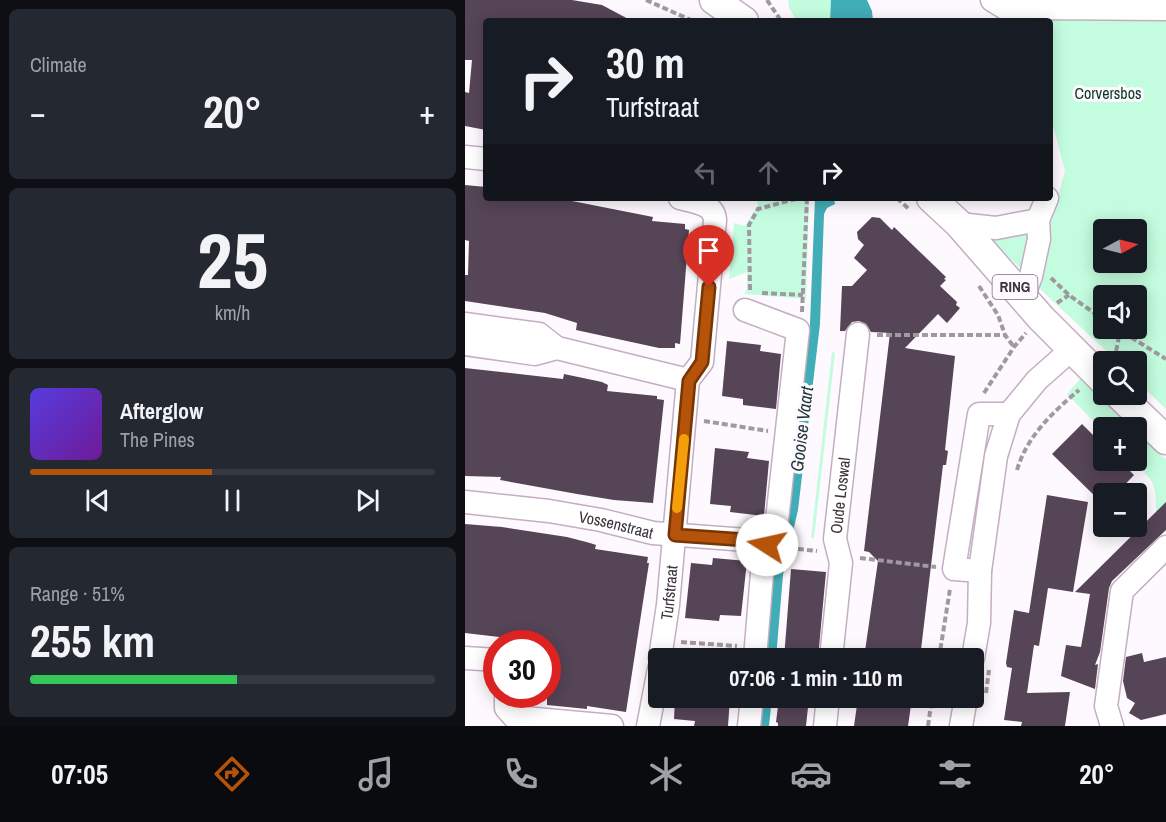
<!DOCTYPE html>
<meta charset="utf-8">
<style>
body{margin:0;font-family:"Archivo Narrow",sans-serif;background:#242831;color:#f1f3f6;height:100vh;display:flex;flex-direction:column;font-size:22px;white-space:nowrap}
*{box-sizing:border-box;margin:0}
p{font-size:20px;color:#9ea1a6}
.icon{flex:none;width:33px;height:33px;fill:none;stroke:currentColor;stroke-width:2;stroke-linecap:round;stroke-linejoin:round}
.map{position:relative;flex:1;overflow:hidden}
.side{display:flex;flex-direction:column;gap:9px;padding:9px;background:#0d0f14;width:465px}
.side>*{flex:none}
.banner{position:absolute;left:18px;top:18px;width:570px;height:183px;border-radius:6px;box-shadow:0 3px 15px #0003;background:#171b24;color:#f1f3f6;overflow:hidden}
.needle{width:39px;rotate:83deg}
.buttons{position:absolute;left:628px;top:219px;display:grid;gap:12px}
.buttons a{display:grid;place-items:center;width:54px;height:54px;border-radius:6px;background:#171b24;box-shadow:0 3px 15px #0003;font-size:30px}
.speed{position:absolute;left:18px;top:630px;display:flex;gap:12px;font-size:30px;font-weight:700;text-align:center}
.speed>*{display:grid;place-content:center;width:78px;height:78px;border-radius:50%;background:#171b24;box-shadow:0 3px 15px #0003;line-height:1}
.speed .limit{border:9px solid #d22;background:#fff;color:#111}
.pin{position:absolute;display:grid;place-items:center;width:51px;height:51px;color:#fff;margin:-62px -26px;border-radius:50% 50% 50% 0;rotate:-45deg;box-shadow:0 0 6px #0007}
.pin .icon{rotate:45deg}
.me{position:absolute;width:66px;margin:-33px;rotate:280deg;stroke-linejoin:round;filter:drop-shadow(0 0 4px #0008)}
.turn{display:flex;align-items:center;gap:21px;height:126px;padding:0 24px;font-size:27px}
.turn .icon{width:78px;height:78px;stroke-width:2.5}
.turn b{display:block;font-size:42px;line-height:51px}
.lanes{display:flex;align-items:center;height:57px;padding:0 24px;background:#0003;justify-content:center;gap:30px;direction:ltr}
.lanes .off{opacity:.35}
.big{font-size:45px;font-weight:800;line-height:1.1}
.side .card{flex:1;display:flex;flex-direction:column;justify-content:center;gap:9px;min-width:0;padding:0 21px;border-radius:9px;background:#242831}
.side .dial{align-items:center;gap:0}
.dial b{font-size:78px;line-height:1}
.song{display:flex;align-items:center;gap:18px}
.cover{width:72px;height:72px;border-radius:9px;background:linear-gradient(135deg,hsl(250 70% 55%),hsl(280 70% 35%))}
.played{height:6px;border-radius:3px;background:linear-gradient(90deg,#b45309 45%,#363941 45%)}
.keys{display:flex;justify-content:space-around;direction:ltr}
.heat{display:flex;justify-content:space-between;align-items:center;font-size:33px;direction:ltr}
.charge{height:9px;border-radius:4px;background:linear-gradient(90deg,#34c759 51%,#363941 0)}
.trip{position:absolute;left:183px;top:648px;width:336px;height:60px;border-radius:6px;background:#171b24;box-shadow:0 3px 15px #0003;font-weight:800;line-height:60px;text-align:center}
.menu{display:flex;height:96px;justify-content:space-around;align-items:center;background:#090b0e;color:#9ea1a6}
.menu .icon{width:42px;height:42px}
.menu .current{color:#b45309}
.menu b{font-size:27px;color:#f1f3f6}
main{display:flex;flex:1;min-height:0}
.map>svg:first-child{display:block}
.green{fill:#c3fcde;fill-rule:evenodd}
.water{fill:#41adb6}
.building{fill:#564457}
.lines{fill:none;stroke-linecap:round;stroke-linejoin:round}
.minor-casing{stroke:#c4aec2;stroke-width:25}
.major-casing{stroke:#c4aec2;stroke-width:31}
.path{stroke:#a099a0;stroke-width:4;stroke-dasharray:6 3;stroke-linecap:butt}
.minor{stroke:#fff;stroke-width:22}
.major{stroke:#fff;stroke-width:28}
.route-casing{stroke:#753606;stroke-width:15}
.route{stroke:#b45309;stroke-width:10}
.slow{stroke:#f59e0b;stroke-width:10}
.labels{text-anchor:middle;stroke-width:6;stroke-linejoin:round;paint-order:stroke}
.shield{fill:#fef9fe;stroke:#766e76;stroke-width:1.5}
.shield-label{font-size:15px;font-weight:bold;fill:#3c333c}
.park-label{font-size:16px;fill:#093825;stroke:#fef9fe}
.street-label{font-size:16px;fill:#3c333c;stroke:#fef9fe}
.water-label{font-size:18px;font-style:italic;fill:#1e3639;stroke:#fef9fe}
</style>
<main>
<section class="side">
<div class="card"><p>Climate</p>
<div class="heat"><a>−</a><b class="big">20°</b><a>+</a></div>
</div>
<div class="card dial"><b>25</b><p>km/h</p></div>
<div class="card">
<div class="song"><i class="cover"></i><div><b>Afterglow</b><p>The Pines</p></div></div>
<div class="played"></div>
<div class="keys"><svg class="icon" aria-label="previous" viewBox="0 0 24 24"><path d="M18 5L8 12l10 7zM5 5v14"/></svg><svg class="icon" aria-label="pause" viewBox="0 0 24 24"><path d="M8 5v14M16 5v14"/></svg><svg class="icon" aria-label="next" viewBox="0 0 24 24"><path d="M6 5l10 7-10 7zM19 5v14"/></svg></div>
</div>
<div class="card"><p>Range · 51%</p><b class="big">255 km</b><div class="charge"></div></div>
</section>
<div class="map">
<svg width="701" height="726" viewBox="0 0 701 726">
<rect width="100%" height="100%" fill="#fef9fe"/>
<g class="green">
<path d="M323 0H366L365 21H332L324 8Z"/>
<path d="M701 0V409L672 381V362L652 361 574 288 581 239 600 171 585 114V21H567L565 12ZM639 230H672V262H639ZM639 296H672V328H639Z"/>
<path d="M292 198H344L341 299 279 294 282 289V272L264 279 269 223 280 226 293 205Z"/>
<path d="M566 227 558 265 554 267 528 241 529 239Z"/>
<path d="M367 352 370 353 349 538H346Z"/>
<path d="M615 379 666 427 639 428V432L602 394Z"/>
<path d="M672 433 701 459V506L691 515C691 482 690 483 668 461L672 460Z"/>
</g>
<g class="water">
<path d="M366 0H402L407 11 408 21H365Z"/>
<path d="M350 198H369L370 204 362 208 359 214 355 324 333 510 318 575 311 658H301L308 570 323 509 345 324Z"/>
<path d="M297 698H307L304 726H294Z"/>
</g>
<g class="building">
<path d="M0 0H107L137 5 167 21H21V130L0 126V92L4 93 7 60H0Z"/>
<path d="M0 185 21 187V198H92L188 217 187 221 220 224V229L224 230 215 344 210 343V348H194L111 330 112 323 80 313 0 301V275H3L4 241 0 240Z"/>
<path d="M407 217 415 218 427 230 429 227 481 277 479 279 481 280 475 286 492 302 491 305 495 308 482 323 473 314 440 348 490 356 480 450 483 451 481 465H478L455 658H399L413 561 404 552 399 551 425 333 406 332 401 324 394 321 387 322 380 331H375L377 286H387L402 270 389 258 399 245 393 239 392 232Z"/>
<path d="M262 341 296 345 295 351 316 354 311 409 278 405V399L257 396Z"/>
<path d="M0 368 98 379 99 374 137 382 143 385 142 391 192 396V399L199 400 188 503 149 500 112 494 35 480 36 477 0 476Z"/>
<path d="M617 424 639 446V460H654L669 475 651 494H639V505L587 454Z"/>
<path d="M250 448 284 452 282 458 304 461 299 516 265 512 266 506 245 504Z"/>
<path d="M582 495 623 502 608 592 583 588 574 646 569 645 562 693 605 692 600 726H556L557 722 539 720 547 668 542 667 541 663 549 610 564 613Z"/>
<path d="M701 502V530L647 581 644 588 635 652 630 665 633 664 630 689 596 676 601 645 616 647 619 630 625 594 610 592Z"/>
<path d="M0 524 37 527 102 537 125 543 131 545 130 549 183 557 182 563H184L161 712 122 706V709L82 705V644H67L70 641 0 633Z"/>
<path d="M248 558 282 561 276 616 255 615 254 621 220 618 226 563 247 565Z"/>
<path d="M326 569 361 572 353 658H319Z"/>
<path d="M677 653 679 662 701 657V714L676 720 664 713 670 703 662 698 658 681 661 657Z"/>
<path d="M210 698H265L263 726H229L230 721 209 719Z"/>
<path d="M314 698H344L341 726H313V723L311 722Z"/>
<path d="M393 698H447L443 726H389Z"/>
</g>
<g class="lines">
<defs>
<g id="minor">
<path d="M527 0 545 11 550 21"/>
<path d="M545 11 584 8 701 9"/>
<path d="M0 157 21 159"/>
<path d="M494 224 531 228 573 220"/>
<path d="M558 297 566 276 574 239 573 220 582 198"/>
<path d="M280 310 333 330 312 520 298 561 290 658"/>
<path d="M0 324 74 334 92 348 223 380"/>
<path d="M0 344 70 354 92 348"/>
<path id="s1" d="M0 502 84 511 136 520 188 533 295 541 302 545"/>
<path d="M515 571 489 569 514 414H544"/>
<path d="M0 658 32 660"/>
<path id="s2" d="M195 658 203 605 223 380 237 362 250 220C249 203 228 202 215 198"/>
<path id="s3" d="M366 658 376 563 370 539 393 334"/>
<path d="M508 658 514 623 515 571 531 456 544 414 572 380 607 349"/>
<path d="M41 694V708L49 717 147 726"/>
<path d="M183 726 194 669"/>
<path d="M284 726 287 698"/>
<path d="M360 726 363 698"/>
<path d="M496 726 501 698"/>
<path d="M647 726 641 706 657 591 701 547"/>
</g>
<g id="major">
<path d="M249 0 279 21"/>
<path d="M466 198 494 224 576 318 639 381"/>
<path d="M653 394 701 440"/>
</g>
</defs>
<use href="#minor" class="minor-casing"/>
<use href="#major" class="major-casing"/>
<g class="path">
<path d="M181 0 228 21"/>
<path d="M302 0 316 21"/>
<path d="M432 198 445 210"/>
<path d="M586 278 604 295 639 320"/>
<path d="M514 286 533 315 540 335 549 347"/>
<path d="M285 290 284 225 293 209 334 198"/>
<path d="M297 293 338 295"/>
<path d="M592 303 604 295"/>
<path d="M337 312 342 198"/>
<path d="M651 328 701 359"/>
<path d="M412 335H540"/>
<path d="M648 359 650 357 655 331"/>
<path d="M519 393 549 347 561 333"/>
<path d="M239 421 303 431"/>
<path d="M552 470C562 436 588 412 614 390"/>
<path d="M324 548 352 551"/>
<path d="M395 558 471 567"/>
<path d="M216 642 272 646"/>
<path d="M474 658 485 589"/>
<path d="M521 693 524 670"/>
<path d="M463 726 467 698"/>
</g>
<use href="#minor" class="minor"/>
<use href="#major" class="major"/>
</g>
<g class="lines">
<defs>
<path id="route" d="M244 287 237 362 224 381 210 535 295 541 302 545"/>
</defs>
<use href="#route" class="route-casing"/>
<use href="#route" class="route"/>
<path class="slow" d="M212 508 219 439"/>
</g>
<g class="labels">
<rect class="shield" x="527.5" y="275" width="45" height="24" rx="4.5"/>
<g class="shield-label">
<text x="550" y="292">RING</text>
</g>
<g class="park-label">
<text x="643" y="99">Corversbos</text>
</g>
<g class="street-label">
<text dy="6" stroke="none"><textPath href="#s3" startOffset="164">Oude Loswal</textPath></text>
<text dy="6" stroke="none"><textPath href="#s1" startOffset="153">Vossenstraat</textPath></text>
<text dy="6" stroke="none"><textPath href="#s2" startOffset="66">Turfstraat</textPath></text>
</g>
<g class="water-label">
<text transform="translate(337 429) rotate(-83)" y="6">Gooise Vaart</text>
</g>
</g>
</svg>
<div class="buttons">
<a><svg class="needle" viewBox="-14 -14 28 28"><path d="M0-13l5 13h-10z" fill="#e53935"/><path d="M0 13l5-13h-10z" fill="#9ea1a6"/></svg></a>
<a><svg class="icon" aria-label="sound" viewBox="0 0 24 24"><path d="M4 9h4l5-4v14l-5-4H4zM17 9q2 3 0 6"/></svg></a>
<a><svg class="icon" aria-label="search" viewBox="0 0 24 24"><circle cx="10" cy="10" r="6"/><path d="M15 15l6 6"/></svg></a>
<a>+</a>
<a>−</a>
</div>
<div class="speed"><div class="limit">30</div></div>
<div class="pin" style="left:244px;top:287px;background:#d93025"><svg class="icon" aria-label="arrive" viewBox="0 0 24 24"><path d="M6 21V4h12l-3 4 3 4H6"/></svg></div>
<svg class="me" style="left:302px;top:545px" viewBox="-20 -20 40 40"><circle r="19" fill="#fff"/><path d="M0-13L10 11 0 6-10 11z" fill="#b45309"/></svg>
<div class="trip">07:06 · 1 min · 110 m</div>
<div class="banner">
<div class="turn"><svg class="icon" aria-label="right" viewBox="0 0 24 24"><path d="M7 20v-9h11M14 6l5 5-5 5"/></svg><div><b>30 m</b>Turfstraat</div></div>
<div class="lanes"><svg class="icon off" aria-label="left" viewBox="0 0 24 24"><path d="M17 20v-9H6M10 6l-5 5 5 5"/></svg><svg class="icon off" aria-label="ahead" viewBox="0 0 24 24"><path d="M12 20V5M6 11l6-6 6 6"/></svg><svg class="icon" aria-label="right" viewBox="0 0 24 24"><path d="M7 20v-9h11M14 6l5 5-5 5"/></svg></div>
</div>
</div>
</main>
<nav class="menu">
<b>07:05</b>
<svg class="icon current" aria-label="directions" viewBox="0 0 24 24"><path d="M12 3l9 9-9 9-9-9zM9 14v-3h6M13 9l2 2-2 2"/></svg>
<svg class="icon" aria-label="music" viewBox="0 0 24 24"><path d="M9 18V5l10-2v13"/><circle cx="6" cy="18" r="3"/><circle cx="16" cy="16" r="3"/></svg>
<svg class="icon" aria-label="phone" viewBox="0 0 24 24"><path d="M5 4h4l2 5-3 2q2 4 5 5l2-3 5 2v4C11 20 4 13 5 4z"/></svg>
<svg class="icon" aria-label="climate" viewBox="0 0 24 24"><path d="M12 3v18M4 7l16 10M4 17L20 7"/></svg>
<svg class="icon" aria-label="car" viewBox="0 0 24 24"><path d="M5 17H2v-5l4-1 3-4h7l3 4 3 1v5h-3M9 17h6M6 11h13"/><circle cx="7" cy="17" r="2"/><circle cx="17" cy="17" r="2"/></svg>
<svg class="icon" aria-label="filters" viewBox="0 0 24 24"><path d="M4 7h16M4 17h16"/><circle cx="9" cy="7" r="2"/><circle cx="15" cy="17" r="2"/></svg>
<b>20°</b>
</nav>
